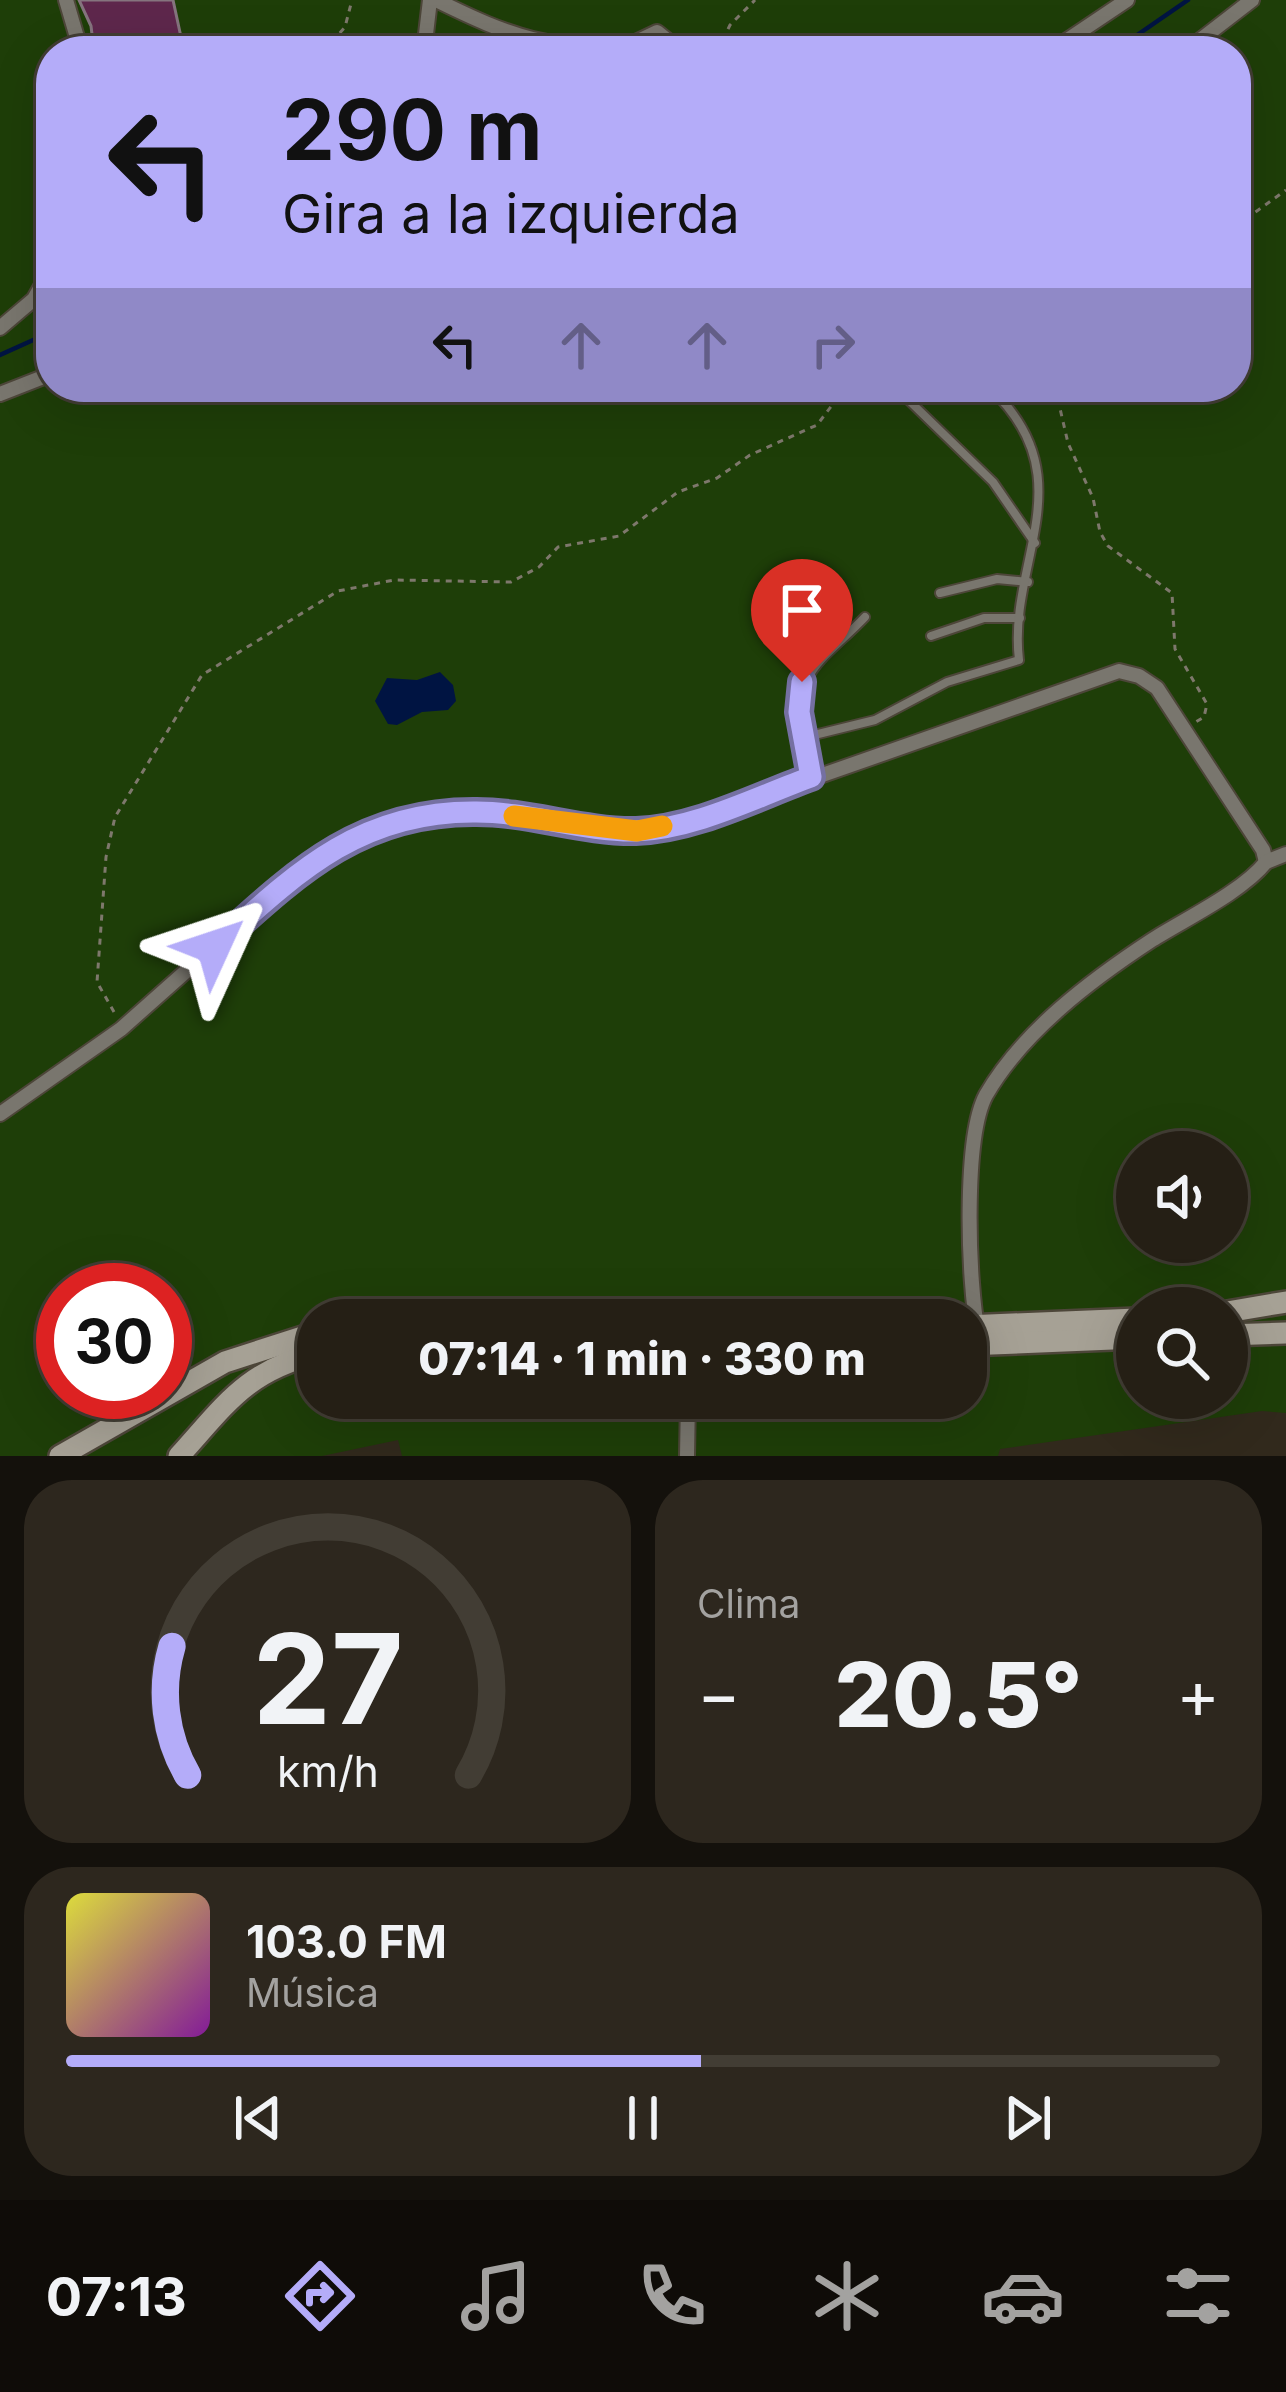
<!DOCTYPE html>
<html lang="es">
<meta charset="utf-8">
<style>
body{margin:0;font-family:Inter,sans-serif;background:#2d271e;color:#f1f3f6;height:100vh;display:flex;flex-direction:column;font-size:45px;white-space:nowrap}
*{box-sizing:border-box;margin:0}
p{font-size:39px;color:#a3a2a0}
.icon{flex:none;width:66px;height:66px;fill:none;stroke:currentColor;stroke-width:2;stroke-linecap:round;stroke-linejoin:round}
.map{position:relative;height:1456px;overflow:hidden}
.panel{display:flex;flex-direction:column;gap:24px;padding:24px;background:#14110c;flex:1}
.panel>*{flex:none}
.hud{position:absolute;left:36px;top:36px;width:1215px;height:366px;border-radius:48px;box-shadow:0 12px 48px #0002,0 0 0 3px #423d34;background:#b4acf9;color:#111;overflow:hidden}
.controls{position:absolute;left:1116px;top:1131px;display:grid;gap:24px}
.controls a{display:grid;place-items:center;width:132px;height:132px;border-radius:50%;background:#251f15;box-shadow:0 12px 48px #0002,0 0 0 3px #423d34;font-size:60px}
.speed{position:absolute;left:36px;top:1263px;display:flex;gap:24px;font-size:60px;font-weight:700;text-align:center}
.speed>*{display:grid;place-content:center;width:156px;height:156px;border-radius:50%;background:#251f15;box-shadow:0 12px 48px #0002,0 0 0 3px #423d34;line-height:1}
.speed .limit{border:18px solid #d22;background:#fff;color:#111}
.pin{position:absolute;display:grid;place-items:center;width:102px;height:102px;color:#fff;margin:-123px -51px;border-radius:50% 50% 50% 0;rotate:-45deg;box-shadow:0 0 12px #0007}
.pin .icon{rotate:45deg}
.me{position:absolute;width:132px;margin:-66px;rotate:48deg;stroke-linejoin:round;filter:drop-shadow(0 0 9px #0008)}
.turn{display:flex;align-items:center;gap:42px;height:252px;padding:0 48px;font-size:54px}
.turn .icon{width:156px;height:156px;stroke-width:2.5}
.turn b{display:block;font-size:84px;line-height:102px}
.lanes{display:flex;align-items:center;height:114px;padding:0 48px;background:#0003;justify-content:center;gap:60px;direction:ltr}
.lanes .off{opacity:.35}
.big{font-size:90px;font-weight:800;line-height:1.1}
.panel .widget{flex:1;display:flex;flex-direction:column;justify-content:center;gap:18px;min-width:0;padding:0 42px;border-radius:48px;background:#2d271e}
.panel .dial{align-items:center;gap:0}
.dial svg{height:312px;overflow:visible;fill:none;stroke:#423d34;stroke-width:7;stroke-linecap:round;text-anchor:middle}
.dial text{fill:#f1f3f6;stroke:none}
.song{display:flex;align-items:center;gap:36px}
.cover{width:144px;height:144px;border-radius:18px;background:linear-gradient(135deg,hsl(60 70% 55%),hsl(290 70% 35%))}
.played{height:12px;border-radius:6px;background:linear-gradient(90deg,#b4acf9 55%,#423d34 55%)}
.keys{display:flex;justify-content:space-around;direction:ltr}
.heat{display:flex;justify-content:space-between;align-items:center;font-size:66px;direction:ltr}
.panel .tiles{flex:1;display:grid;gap:24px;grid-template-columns:1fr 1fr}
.widget:last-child{grid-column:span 2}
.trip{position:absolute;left:297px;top:1299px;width:690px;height:120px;border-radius:48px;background:#251f15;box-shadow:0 12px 48px #0002,0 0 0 3px #423d34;font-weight:800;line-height:120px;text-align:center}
.tab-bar{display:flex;height:192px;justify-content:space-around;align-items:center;background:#0f0c08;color:#a3a2a0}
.tab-bar .icon{width:84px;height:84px}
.tab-bar .on{color:#b4acf9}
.tab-bar b{font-size:54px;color:#f1f3f6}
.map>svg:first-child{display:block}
.green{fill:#1e3e08;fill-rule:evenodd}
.water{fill:#001442}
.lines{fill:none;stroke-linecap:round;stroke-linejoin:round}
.stream{stroke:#001442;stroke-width:4.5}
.building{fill:#5e274c;stroke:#85747e;stroke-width:3}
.lane-casing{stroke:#4d4639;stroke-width:12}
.street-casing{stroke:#4d4639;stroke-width:18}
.secondary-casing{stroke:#4d4639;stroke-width:26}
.path{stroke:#7e786c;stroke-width:3;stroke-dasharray:6 6;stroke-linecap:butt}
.lane{stroke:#79766e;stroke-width:8}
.street{stroke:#79766e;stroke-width:14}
.secondary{stroke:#a6a195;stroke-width:21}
.route-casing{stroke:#7570a2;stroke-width:30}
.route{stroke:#b4acf9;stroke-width:21}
.slow{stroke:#f59e0b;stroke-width:21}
</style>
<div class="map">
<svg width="1286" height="1456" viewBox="0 0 1286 1456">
<rect width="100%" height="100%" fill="#31291c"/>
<path class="green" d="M0 0H1286V1413L1262 1411 1000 1449 998 1456H402L398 1440 322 1456H0ZM51 51H1236V387H51ZM1137 1152H1227V1242H1137ZM63 1290H165V1392H63ZM1137 1308H1227V1398H1137ZM318 1320H966V1398H318Z"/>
<path class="water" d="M440 672 453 685 456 701 448 710 422 712 397 725 388 724 375 701 387 678 417 680Z"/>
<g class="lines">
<g class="stream">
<path d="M1114 51 1188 0"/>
<path d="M0 355 51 332"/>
</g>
</g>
<path class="building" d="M79 0H173L184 51H94L91 26Z"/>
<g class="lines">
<defs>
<g id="lane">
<path d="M895 387 993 482 1035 543"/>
<path d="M940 593 997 579 1028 582"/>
<path d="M931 636 984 618H1020"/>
<path d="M806 737C788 673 824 660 865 617"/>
<path d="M811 777 806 737 875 720 947 682 1019 660C1007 562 1087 478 989 387"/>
</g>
<g id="street">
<path d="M66 0 81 51"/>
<path d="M436 0C509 36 554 54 636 42"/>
<path d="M424 51 430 0"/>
<path d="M640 51 636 42 657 32 667 40 666 51"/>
<path d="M1051 51 1127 0"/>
<path d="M1186 51 1252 0"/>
<path d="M0 328 34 299 51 269"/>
<path d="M0 394 51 374"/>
<path d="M0 1114 121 1029 309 862 354 836 406 819 474 812 637 831 697 819 1119 671 1139 676 1157 688 1263 850 1266 862"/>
<path d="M978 1332C968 1283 963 1138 986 1095 1023 1031 1091 980 1152 940 1185 919 1242 892 1266 862L1286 854"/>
<path d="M687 1456 688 1398"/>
</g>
<g id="secondary">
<path d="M1227 1312 1286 1302"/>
<path d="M966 1326 1137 1319"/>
<path d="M1227 1335 1286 1333"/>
<path d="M966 1345 1137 1338"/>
<path d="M60 1456 225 1362 318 1332"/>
<path d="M179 1456C227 1403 246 1371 318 1353"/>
</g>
</defs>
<use href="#lane" class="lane-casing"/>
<use href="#street" class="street-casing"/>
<use href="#secondary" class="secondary-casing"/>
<g class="path">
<path d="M324 51 345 27 352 0"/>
<path d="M718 51 730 25 755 0"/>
<path d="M1236 226 1286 190"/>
<path d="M1055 387 1068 443 1093 498 1100 532 1108 546 1172 593 1175 649 1207 704 1204 717 1194 723"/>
<path d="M114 1012 97 982 106 857 115 817 202 675 338 591 394 580 511 582 539 567 558 547 619 536 678 492 717 478 750 455 817 425 846 387"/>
</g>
<use href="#lane" class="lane"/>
<use href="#street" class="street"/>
<use href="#secondary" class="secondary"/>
</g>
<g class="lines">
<defs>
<path id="route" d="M214 947C294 875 357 812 473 812 527 811 582 832 636 831 695 829 756 797 811 777L799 712 802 682"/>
</defs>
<use href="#route" class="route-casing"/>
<use href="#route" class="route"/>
<path class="slow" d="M514 816 637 831 662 826"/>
</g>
</svg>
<div class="controls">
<a><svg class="icon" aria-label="sound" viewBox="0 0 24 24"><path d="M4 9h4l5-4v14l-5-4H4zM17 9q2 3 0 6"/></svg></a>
<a><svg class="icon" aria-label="search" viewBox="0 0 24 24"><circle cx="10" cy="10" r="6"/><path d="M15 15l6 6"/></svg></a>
</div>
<div class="speed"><div class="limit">30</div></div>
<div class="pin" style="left:802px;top:682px;background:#d93025"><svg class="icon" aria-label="arrive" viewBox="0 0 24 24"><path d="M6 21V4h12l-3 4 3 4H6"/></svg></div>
<svg class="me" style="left:214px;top:947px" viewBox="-20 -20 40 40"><path d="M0-17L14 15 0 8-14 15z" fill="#b4acf9" stroke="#fff" stroke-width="4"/></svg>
<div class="trip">07:14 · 1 min · 330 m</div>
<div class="hud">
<div class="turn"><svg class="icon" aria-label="left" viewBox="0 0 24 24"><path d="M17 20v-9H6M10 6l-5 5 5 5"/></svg><div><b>290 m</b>Gira a la izquierda</div></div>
<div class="lanes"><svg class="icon" aria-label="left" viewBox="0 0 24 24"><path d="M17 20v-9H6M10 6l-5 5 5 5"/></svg><svg class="icon off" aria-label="ahead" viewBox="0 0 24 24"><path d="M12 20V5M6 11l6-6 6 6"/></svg><svg class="icon off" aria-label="ahead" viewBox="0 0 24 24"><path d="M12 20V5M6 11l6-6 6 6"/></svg><svg class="icon off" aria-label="right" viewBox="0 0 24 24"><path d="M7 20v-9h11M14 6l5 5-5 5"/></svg></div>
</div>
</div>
<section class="panel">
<div class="tiles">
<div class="widget dial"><svg viewBox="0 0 100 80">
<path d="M14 69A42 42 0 1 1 86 69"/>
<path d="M14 69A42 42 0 0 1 10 36" stroke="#b4acf9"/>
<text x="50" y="56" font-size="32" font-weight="700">27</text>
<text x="50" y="72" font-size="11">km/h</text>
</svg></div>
<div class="widget"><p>Clima</p>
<div class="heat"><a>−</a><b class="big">20.5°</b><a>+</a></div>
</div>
<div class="widget">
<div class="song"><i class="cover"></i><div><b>103.0 FM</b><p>Música</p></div></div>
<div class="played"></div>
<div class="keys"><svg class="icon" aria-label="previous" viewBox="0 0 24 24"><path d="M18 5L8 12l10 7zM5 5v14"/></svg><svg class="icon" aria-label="pause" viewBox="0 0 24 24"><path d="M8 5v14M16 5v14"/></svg><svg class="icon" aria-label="next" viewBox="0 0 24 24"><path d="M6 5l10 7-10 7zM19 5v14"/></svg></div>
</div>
</div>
</section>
<nav class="tab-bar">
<b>07:13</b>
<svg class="icon on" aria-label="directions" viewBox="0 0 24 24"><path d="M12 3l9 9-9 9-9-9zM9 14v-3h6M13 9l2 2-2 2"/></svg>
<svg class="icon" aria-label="music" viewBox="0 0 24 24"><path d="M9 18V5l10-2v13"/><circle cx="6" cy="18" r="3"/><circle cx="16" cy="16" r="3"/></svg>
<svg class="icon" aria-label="phone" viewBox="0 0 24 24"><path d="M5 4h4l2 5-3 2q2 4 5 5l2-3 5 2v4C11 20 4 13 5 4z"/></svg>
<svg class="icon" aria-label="climate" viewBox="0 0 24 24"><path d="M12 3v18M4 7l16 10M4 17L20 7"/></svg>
<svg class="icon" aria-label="car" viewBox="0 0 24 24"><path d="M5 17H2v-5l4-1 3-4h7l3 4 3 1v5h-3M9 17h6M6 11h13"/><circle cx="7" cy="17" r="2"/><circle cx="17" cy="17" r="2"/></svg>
<svg class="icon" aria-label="filters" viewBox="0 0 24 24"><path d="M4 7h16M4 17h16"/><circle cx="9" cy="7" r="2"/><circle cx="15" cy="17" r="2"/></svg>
</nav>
